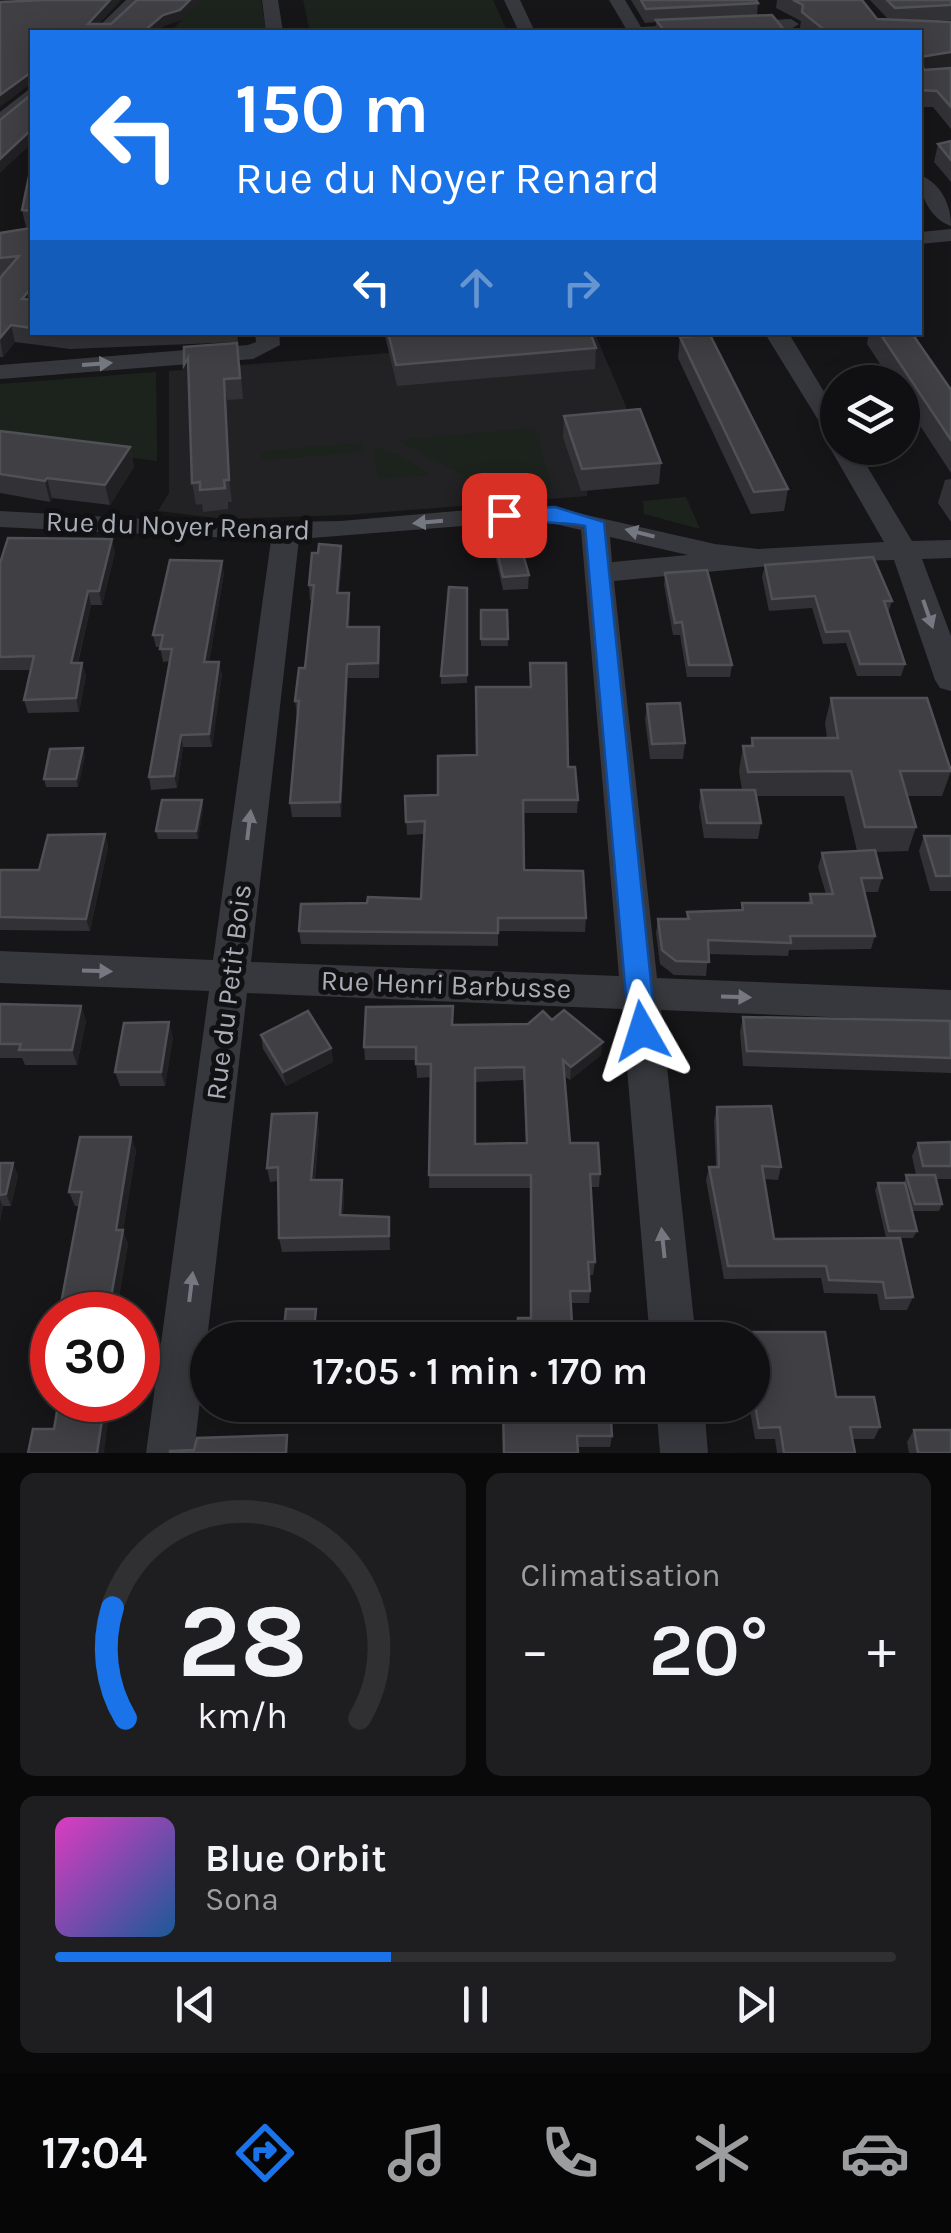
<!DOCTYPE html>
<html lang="fr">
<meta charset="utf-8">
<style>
body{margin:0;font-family:Karla,sans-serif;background:#1e1e20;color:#f1f3f6;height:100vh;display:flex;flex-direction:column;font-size:38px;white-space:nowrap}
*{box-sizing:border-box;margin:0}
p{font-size:32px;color:#9c9d9f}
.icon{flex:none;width:55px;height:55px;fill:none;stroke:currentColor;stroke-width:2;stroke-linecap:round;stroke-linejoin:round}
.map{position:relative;height:1453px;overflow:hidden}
.details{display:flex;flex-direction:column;gap:20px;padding:20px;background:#09090a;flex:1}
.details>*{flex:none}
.guide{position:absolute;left:30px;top:30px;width:892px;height:305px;border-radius:0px;box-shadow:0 5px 25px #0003,0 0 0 2px #303032;background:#1a73e8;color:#fff;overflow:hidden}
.fabs{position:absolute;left:820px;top:365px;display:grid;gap:20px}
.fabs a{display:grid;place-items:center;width:100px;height:100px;border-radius:50%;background:#101012;box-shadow:0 5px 25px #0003,0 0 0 2px #303032;font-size:50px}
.speed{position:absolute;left:30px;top:1292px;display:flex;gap:20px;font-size:50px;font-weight:700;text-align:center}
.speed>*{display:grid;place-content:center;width:130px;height:130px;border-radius:50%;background:#101012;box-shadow:0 5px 25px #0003,0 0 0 2px #303032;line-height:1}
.speed .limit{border:15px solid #d22;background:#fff;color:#111}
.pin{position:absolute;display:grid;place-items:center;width:85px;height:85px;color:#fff;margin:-42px;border-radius:20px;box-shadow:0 5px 15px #0006}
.me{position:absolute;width:110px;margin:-55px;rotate:354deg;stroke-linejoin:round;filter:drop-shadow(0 0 8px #0008)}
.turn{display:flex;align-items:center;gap:35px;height:210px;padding:0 40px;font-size:45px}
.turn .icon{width:130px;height:130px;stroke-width:2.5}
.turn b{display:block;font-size:70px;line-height:85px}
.lanes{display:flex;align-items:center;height:95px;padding:0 40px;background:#0003;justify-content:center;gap:50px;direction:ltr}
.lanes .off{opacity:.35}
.big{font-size:75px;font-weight:600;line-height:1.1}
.details .card{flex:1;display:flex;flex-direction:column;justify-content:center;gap:15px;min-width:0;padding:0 35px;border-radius:15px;background:#1e1e20}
.details .dial{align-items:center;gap:0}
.dial svg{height:260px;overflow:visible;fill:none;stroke:#303032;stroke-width:7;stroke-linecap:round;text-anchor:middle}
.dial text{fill:#f1f3f6;stroke:none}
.song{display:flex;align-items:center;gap:30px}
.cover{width:120px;height:120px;border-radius:15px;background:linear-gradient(135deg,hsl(310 70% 55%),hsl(210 70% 35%))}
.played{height:10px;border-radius:5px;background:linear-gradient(90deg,#1a73e8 40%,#303032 40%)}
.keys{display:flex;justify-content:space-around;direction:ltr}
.heat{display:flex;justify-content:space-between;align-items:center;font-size:55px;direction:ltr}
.details .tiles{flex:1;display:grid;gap:20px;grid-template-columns:1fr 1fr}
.card:last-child{grid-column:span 2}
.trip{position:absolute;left:190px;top:1322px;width:580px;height:100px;border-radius:50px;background:#101012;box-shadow:0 5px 25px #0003,0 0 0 2px #303032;font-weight:600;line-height:100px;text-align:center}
.menu{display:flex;height:160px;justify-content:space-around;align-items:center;background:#060607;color:#9c9d9f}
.menu .icon{width:70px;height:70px}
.menu .selected{color:#1a73e8}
.menu b{font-size:45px;color:#f1f3f6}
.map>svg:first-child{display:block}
.built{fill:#222225}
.green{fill:#1c231d}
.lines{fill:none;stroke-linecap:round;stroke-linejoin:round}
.minor{fill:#37383d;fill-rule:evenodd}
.wall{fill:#323236;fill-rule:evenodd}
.shaded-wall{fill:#212124}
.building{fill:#3f3f44;stroke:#4f5156;stroke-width:2.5;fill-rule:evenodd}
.oneway{fill:#757881}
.route{fill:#1a73e8;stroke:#114b97;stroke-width:2.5}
.labels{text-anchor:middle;stroke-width:10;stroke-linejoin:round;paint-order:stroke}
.street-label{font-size:28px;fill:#a8adb8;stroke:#111113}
</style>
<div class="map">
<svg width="951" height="1453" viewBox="0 0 951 1453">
<rect width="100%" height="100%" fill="#161618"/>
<path class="built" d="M596 336 659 484 587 491V496L347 515 224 519 158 511 169 493V371Z"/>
<g class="green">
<path d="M202 0H261L266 32H170Z"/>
<path d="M303 0H493L507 31 310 32Z"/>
<path d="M156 372 157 461 0 441V384Z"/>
<path d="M534 428 553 489 480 484 397 440Z"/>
<path d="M361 443 362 452 262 460 261 451Z"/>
<path d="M377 448 404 458 430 475 378 479 373 452Z"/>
<path d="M686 497 700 529 644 514 643 501Z"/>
</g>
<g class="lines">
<g class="minor">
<path d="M126 0H144L110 32H93Z"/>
<path d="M262 0H278L283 32H266Z"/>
<path d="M504 0H520L535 32H519Z"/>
<path d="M609 0H625L641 27 791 19 799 24 791 29 628 32Z"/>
<path d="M32 87V102L0 128V112Z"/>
<path d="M920 175C941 183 951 205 951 226 930 219 920 196 920 175Z"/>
<path d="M951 229V241L920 244V232Z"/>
<path d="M255 332H279L280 345 253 359 0 379V365L248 345 256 342Z"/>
<path d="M764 332H788L838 415V448H856L912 541 951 540V558L922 559 951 636V691L940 688 935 680 894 560 810 562 614 581 657 978 951 990V1022L661 1010 696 1340H650L622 1009 247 993 194 1453H146L209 991 0 983V951L213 960 271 540 0 527V511L219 523 341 521 538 504 715 544 758 549 884 542 830 448 833 444ZM538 520 581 530 619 976 251 962 299 539ZM610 537 688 555 612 562Z"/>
<path d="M656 1405H704L708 1453H660Z"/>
</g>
</g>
<g class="wall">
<path d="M631 0H756L758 3 757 15 786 32H655L656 22 645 23Z"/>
<path d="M777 0H862L877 19H888L870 0H951V20L934 21 951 22V129L933 107H920V32H805L800 28 801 21 776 8Z"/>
<path d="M951 141V182L934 162 938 144Z"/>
<path d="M32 162V332H237L238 342 70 349 15 342 3 357H0V278L3 275H0V233L31 228 26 227 22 210Z"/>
<path d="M384 332H590L596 348 595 369 397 386Z"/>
<path d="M869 332H911L951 390V473L902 398V382H892L867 344Z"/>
<path d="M680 337 788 489 784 511 751 514 678 358Z"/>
<path d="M240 364 243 399 227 400 232 502H228V509L203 512 202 504 196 505 192 483 189 383 187 386 184 365Z"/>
<path d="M564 416 661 463 659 484 581 491 563 437Z"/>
<path d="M0 431 130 447 134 467 110 505 52 498 50 502 0 493Z"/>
<path d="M951 479V522L938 503 945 480Z"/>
<path d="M490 521 529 575 528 589 503 590 490 534Z"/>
<path d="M115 552 102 605H91L78 663H82L86 676 79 712 28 713 24 700 31 670H0V563Z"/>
<path d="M342 561 339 593 350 608 349 627 380 641 379 678H348L341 817H292L290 803 297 716 295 701 305 668 313 600H310L309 585Z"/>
<path d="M765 565 892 601 888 613 905 664 901 676H857L846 643 823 644 812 608 769 611 762 577Z"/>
<path d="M224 573 209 662 222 674 212 747H183L177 788 151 790 149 777 170 661 163 662 160 647H156L153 635Z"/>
<path d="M665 573 732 665 730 677H687L680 635H673L664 585Z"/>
<path d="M467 588V683L441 684V676Z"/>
<path d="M481 610H507L508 646H481Z"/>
<path d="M530 663 568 767 578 800 577 813H523L524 870 586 918 585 932 498 931V946L301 944 299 931 367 903 421 899 424 834 407 835 405 796 438 795 477 755 530 687Z"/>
<path d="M831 698 951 771 942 796H907L916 827 908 851 876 852 882 878 878 892H864L875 936 871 949 789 950 788 956 708 954 706 976 674 975 660 964 656 933 658 919H686L687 912 741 910 742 903H808L810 894H826L818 867 822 853 857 851 844 796H756L761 823 758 839 704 838 699 806 701 790H742L739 771 743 746H750L752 738H827L825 723Z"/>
<path d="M647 704 685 743 683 759H650L645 719Z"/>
<path d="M85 756 78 787H46L44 779Z"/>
<path d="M202 800 203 808 198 839H158L156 831Z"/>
<path d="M105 834 108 847 90 931 0 930V870H39Z"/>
<path d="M924 836H951V891H930L919 851Z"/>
<path d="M0 1004 81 1006 86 1021 77 1065H25L22 1058H0Z"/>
<path d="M743 1017 951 1023V1073L743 1066 740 1032Z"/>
<path d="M552 1020 601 1055 570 1080 564 1076 570 1143 600 1174 599 1187H591L595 1262 593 1275H589L590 1291 589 1303H571L530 1318V1188H429L431 1077 417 1078 416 1060H365L364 1047 453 1025 528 1024ZM524 1080 526 1143 475 1144V1082Z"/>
<path d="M261 1035 331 1048 333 1062 286 1086 263 1049Z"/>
<path d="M173 1037 165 1086H120L115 1072Z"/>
<path d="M717 1107 781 1167 778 1180 764 1179 774 1239 900 1238 913 1297 907 1310H880L877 1294 824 1293 821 1278 724 1279 706 1180 709 1167H716L714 1120Z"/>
<path d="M319 1128 315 1180H342L344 1194 343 1215 389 1217 390 1250 282 1252 279 1238 278 1181 270 1182 267 1168Z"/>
<path d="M131 1137 136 1151 123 1231 128 1244 116 1315H63L60 1309 79 1206H75L69 1192Z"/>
<path d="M951 1142V1179H936L942 1204 939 1211H912L917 1231 913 1238H886L875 1190 878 1183H904L906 1175H916L912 1156 918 1143Z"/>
<path d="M0 1163 18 1175 11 1206H3L0 1221Z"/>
<path d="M744 1332 880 1427 874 1439H852L855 1453H777L775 1439H755L749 1405H752V1340H741Z"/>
<path d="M503 1405 612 1436 610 1447H578Z"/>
<path d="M914 1430 951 1453H909L907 1442Z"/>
</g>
<g class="shaded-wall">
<path d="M110 0H121L92 32 88 24Z"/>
<path d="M190 0H202L182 20 164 26 156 32H143L163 15Z"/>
<path d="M951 52V67L920 72V57Z"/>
<path d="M30 73 32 83 0 107V95Z"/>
<path d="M32 129V143L0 173V159Z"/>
<path d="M32 287V308L22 299Z"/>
<path d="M11 325 15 342 3 357 0 338Z"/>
<path d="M188 358 191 379 187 386 184 365Z"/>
<path d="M224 379 227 400 232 502 229 480Z"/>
<path d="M130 447 134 467 110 505 105 485Z"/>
<path d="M47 478 52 498 50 502 45 481Z"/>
<path d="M112 539 115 552 102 605 99 591Z"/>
<path d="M341 546 342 561 338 608 337 593Z"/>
<path d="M222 561 224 573 207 674 204 662Z"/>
<path d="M88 591 91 605 74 677 71 663Z"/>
<path d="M349 593 350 608 348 642 347 627Z"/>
<path d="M219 662 222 674 212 747 209 734Z"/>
<path d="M82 663 86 676 79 712 76 698Z"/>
<path d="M347 664 348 678 341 817 340 802Z"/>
<path d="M181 735 183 747 177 788 174 776Z"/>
<path d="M83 748 85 756 78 787 76 779Z"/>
<path d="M202 800 203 808 198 839 196 831Z"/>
<path d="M105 834 108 847 90 931 86 919Z"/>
<path d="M81 1006 86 1021 77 1065 72 1050Z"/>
<path d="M169 1022 173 1037 165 1086 161 1072Z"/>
<path d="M603 1042 601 1055 570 1080 571 1067Z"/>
<path d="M331 1048 333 1062 286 1086 283 1072Z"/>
<path d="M317 1113 319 1128 313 1194 311 1180Z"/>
<path d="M131 1137 136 1151 123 1231 128 1244 116 1315H112L109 1308 116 1230Z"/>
<path d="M13 1163 18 1175 11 1206 6 1194Z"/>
<path d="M342 1180 344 1194 342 1228 340 1215Z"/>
<path d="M0 1200 3 1206 0 1221Z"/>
<path d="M105 1400H111L104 1453H97Z"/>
</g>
<g class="building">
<path d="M48 0H110L88 24H111L137 0H190L180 10 163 15 143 32H32V129L0 159V120L32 94 30 73 0 95V2Z"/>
<path d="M641 0H756L758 3 646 9Z"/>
<path d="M793 0H862L877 19 951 22V52L920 57V32H827L802 12 803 5Z"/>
<path d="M887 0H951V5L895 8Z"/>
<path d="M772 15 786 32H665L656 20Z"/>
<path d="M920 58 924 70 951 68V107L937 91 920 90Z"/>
<path d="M951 141V160L938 144Z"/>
<path d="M32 162V287L22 299 32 300V328L11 325 0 338V278L19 256 0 258V233L31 228V211L22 210Z"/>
<path d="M388 332H590L596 348 396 365Z"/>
<path d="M879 332H911L951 390V440Z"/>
<path d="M710 335 788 489 754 492 680 337Z"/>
<path d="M237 343 240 378 224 379 229 480H224L225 488 200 490V482L192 483 188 358 184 365V347Z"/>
<path d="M640 409 661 463 582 469 564 416Z"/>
<path d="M0 431 130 447 105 485 47 478 45 481 0 474Z"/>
<path d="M513 519 529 575 503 577 490 521Z"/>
<path d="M8 538 112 539 99 591H88L71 663H82L76 698 24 700 34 656 0 657V563Z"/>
<path d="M319 544 341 546 337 593H349L347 627H379L378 663 347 664 340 802 290 803 299 701H295L299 668H305L314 585H309L312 553H318Z"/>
<path d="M873 557 892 601H884L905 664H860L849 631 826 632 815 596 772 599 765 565Z"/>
<path d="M170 560 222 561 204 662H219L209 734 181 735 174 776 149 777 172 649H160L163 635H153Z"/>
<path d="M707 570 732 665H689L682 622 675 623 665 573Z"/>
<path d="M449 587 467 588V675L441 676Z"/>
<path d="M481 610H507L508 639H481Z"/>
<path d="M530 663H566L568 767H575L578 800H523L524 870 583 871 586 918H498V933L299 931 301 904 367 903 368 897 421 899 425 821 406 822 405 796 438 795V756L477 755 476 687H531Z"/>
<path d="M831 698H927L951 771H900L916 827H865L851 771 748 772 743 746H753L752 738H838Z"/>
<path d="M680 703 685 743 652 744 647 704Z"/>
<path d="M83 748 76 779H44L50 749Z"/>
<path d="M701 790H755L761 823H707Z"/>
<path d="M162 800H202L196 831H156Z"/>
<path d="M105 834 86 919 0 917V870H39L48 835Z"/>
<path d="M924 836H951V876H936Z"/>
<path d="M875 850 882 878H861L875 936H790L791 943 708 940 709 962 676 961 662 950 658 919H689L687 912 743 910 742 903H812L810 894H833L822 853Z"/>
<path d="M0 1004 81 1006 72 1050H19L21 1044H0Z"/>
<path d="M453 1006 452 1025 528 1024 543 1011 552 1020 564 1010 603 1042 571 1067 563 1060 570 1143H598L600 1174H590L595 1262H588L590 1291H570L573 1340H518V1318H531V1175H429L431 1064H416V1047H364L366 1007ZM524 1067 527 1143 475 1144V1068Z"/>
<path d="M308 1011 331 1048 283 1072 261 1035Z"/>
<path d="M743 1017 950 1021 951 1058 747 1051Z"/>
<path d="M169 1022 161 1072H115L124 1023Z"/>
<path d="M771 1106 781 1167 762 1166 774 1239 900 1238 913 1297 886 1298 883 1282 829 1280 826 1266H728L709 1167H719L717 1107Z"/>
<path d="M317 1113 311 1180H342L340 1215 389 1217V1236L279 1238 278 1167 267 1168 272 1114Z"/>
<path d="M80 1137H131L116 1230H123L109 1308 60 1309 82 1192H69Z"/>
<path d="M951 1142V1166H923L918 1143Z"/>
<path d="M0 1163H13L6 1194 0 1195Z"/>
<path d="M906 1175H935L942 1204H915Z"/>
<path d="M878 1183H905L917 1231H889Z"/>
<path d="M286 1309H316L313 1340H283Z"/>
<path d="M744 1332H825L836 1397H874L880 1427H850L855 1453H784L780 1427 759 1428 752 1387V1340H745Z"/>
<path d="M59 1400H105L97 1453H28L33 1429H54Z"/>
<path d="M503 1405H610L612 1436H577L578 1453H504Z"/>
<path d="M914 1430H951V1453H918Z"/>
<path d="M287 1435 286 1453H170V1451L194 1450 197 1438Z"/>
</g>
<defs><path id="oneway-solid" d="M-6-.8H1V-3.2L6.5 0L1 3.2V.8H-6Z" transform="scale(2.5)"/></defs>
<g class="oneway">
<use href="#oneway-solid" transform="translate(97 364) rotate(-4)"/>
<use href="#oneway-solid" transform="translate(428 522) rotate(175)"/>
<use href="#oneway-solid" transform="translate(640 533) rotate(-166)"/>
<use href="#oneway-solid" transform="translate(928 614) rotate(71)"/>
<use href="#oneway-solid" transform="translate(249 825) rotate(-83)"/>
<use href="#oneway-solid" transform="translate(97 971) rotate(2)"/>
<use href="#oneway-solid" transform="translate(736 997) rotate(2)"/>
<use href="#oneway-solid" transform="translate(663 1243) rotate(-96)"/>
<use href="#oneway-solid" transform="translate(191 1287) rotate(-83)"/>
</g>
<path class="route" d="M555 507 604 522 656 1031 652 1040H633L629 1031 585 526C564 521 504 523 495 515L504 509Z"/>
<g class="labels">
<g class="street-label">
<text transform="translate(178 525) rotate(2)" y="10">Rue du Noyer Renard</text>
<text transform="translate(446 984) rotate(2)" y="10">Rue Henri Barbusse</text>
<text transform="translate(228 992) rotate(-83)" y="10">Rue du Petit Bois</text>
</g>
</g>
</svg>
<div class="fabs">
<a><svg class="icon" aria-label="layers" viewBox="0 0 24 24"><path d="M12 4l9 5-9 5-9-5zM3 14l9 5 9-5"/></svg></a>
</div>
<div class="speed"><div class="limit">30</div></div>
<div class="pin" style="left:504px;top:515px;background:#d93025"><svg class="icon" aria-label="arrive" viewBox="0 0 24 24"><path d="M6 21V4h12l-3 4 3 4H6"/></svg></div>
<svg class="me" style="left:642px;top:1031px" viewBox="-20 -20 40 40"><path d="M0-17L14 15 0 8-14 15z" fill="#1a73e8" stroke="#fff" stroke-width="4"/></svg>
<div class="trip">17:05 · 1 min · 170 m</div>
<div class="guide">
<div class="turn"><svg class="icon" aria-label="left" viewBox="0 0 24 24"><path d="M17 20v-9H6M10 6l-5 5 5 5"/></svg><div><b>150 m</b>Rue du Noyer Renard</div></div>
<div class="lanes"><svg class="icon" aria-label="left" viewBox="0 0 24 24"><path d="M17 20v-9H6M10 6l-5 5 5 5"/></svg><svg class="icon off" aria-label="ahead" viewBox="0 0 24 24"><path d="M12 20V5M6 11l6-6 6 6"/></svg><svg class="icon off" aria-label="right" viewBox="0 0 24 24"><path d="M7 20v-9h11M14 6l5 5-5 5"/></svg></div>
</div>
</div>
<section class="details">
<div class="tiles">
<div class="card dial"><svg viewBox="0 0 100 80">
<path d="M14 69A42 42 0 1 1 86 69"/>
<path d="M14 69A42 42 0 0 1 10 35" stroke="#1a73e8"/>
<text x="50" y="56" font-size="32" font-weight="700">28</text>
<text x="50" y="72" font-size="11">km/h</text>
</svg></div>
<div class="card"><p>Climatisation</p>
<div class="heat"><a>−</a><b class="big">20°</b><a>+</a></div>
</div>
<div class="card">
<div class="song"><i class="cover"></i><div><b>Blue Orbit</b><p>Sona</p></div></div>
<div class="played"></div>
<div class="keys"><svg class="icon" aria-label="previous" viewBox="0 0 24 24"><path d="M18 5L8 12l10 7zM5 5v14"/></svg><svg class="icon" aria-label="pause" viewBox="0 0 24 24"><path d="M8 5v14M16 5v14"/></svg><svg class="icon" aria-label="next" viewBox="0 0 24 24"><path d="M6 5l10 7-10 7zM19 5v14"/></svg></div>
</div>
</div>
</section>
<nav class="menu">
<b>17:04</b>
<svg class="icon selected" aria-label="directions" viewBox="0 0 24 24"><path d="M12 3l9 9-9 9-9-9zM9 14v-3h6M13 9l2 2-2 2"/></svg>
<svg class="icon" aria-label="music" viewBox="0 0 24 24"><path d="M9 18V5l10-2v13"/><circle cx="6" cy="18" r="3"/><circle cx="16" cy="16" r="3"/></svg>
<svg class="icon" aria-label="phone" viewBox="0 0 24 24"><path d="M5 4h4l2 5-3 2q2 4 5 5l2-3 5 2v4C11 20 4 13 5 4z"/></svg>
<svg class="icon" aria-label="climate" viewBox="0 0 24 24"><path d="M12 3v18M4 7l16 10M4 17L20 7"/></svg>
<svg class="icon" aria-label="car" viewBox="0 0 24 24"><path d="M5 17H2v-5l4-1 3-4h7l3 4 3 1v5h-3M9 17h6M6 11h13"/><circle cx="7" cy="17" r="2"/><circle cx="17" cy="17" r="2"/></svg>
</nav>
